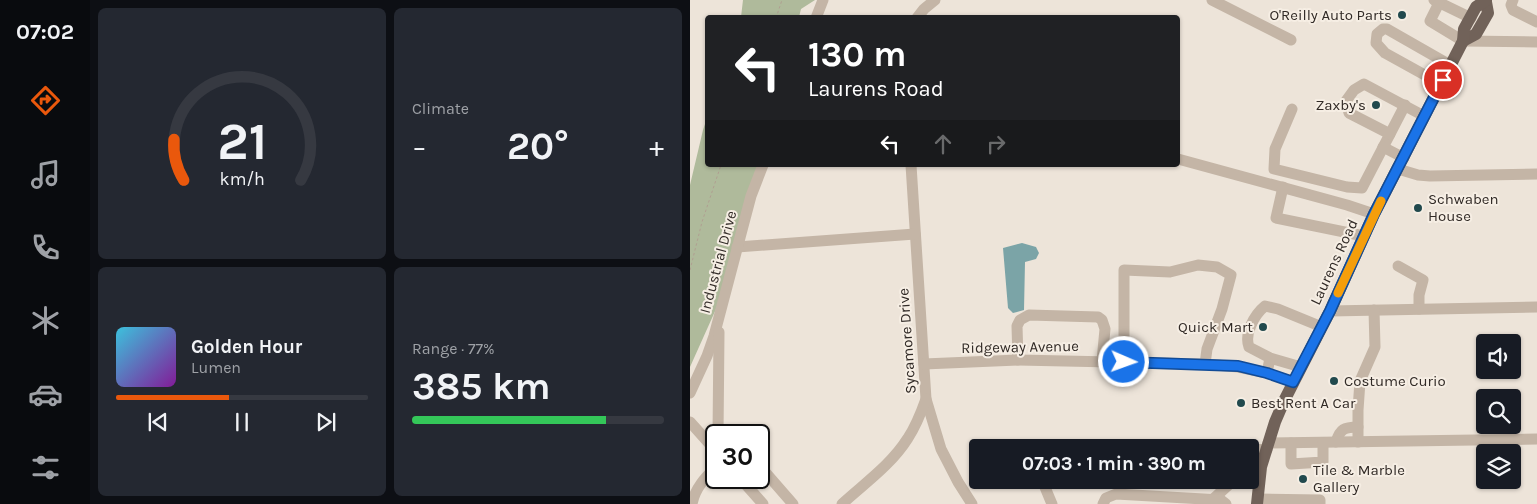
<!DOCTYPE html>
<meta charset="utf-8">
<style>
body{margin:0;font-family:Karla,sans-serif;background:#242831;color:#f1f3f6;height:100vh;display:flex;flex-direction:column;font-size:19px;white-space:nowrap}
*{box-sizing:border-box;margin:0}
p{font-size:16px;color:#9ea1a6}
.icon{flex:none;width:28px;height:28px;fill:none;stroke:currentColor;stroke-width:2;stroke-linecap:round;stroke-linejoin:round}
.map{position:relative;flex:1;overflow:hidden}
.sheet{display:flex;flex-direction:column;gap:8px;padding:8px;background:#0d0f14;width:600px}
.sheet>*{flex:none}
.banner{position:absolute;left:15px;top:15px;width:475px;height:152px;border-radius:5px;box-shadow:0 1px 4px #0004;background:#202124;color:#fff;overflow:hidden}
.fabs{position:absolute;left:786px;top:334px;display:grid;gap:10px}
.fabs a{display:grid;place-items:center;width:45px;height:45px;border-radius:5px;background:#171b24;box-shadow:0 1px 4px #0004;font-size:25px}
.speed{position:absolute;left:15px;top:424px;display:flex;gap:10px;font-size:25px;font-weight:700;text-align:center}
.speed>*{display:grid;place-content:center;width:65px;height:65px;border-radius:50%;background:#171b24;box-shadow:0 1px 4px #0004;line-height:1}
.speed .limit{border:2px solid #111;border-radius:8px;background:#fff;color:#111}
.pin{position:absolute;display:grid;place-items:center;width:42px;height:42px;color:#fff;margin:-21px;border:2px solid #fff;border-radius:50%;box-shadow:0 1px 5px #0007}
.me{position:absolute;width:55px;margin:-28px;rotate:92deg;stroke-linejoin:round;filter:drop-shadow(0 0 4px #0008)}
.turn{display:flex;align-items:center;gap:18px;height:105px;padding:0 20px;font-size:22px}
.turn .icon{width:65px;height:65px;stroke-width:2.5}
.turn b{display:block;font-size:35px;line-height:42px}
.lanes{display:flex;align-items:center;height:48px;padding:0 20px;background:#0003;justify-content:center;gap:25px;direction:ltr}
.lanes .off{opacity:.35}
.big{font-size:38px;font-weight:700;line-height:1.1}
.sheet .widget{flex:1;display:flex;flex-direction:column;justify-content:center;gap:8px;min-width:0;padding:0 18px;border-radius:8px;background:#242831}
.sheet .dial{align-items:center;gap:0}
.dial svg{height:130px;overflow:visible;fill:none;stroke:#363941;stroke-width:7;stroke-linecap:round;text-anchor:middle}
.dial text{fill:#f1f3f6;stroke:none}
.song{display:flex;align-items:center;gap:15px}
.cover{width:60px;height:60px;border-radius:8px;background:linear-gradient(135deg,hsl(190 70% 55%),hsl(290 70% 35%))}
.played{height:5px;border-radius:2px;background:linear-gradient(90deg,#ea580c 45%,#363941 45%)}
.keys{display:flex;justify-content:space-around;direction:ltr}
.heat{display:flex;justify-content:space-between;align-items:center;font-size:28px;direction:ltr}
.charge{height:8px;border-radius:4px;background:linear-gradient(90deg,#34c759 77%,#363941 0)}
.sheet .tiles{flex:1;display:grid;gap:8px;grid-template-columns:repeat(2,1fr)}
.trip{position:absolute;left:279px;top:439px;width:290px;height:50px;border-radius:5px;background:#171b24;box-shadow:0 1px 4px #0004;font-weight:700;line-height:50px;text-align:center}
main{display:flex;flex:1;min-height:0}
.tab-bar{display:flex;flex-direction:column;width:90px;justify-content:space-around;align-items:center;background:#090b0e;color:#9ea1a6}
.tab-bar .icon{width:35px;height:35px}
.tab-bar .current{color:#ea580c}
.tab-bar b{font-size:22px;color:#f1f3f6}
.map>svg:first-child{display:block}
.green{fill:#afba9b}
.water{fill:#7ba4a7}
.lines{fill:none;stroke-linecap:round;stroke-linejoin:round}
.path{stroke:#af9f91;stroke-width:1;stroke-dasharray:2.5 2.5;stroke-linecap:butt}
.minor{stroke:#c4b5a6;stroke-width:11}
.major{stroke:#716259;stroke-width:12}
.route-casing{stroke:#114b97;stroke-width:12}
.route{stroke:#1a73e8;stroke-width:9}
.slow{stroke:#f59e0b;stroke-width:9}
.poi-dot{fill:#21494d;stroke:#f6eee4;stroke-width:2}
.labels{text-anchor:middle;stroke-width:4;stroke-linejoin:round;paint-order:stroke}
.poi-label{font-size:15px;fill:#312a26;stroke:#f6eee4;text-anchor:start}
.street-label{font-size:15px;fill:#312a26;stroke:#f6eee4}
</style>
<main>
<nav class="tab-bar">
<b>07:02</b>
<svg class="icon current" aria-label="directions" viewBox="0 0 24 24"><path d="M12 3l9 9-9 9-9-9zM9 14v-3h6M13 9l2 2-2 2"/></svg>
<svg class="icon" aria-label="music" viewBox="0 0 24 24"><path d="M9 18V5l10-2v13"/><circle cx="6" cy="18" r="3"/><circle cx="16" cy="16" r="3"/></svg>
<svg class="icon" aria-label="phone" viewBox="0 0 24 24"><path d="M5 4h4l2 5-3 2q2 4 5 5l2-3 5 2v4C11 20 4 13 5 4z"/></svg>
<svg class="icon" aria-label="climate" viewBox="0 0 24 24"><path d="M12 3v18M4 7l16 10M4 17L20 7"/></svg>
<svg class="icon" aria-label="car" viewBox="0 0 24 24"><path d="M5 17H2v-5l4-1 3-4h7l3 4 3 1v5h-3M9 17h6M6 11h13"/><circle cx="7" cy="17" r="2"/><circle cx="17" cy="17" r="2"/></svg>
<svg class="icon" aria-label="filters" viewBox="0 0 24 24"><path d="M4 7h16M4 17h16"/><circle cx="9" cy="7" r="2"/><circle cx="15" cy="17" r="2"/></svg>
</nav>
<section class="sheet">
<div class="tiles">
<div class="widget dial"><svg viewBox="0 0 100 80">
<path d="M14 69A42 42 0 1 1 86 69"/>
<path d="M14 69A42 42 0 0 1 8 44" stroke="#ea580c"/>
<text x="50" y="56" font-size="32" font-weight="700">21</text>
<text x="50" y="72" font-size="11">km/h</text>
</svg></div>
<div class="widget"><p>Climate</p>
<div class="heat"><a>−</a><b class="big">20°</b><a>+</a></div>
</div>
<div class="widget">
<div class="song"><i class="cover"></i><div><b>Golden Hour</b><p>Lumen</p></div></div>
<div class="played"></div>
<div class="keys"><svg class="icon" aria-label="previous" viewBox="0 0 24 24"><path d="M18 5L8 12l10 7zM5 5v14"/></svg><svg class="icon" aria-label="pause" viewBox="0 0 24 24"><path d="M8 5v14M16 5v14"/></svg><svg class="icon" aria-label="next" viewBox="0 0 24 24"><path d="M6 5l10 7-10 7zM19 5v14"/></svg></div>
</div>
<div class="widget"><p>Range · 77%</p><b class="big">385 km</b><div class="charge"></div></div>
</div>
</section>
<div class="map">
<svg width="847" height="504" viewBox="0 0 847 504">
<rect width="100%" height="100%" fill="#ede4d9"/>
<g class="green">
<path d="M53 0H125L111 9 109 17H51Z"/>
<path d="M17 118 18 165H68L44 269 0 367V185L13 130Z"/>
</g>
<path class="water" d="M332 243 346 247 349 253 346 259 335 262 334 310 323 313 318 308 313 248Z"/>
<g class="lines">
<g class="path">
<path d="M86 18 92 0"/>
<path d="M0 270 12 222 31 165"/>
</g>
<g class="minor">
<path d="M522 0 601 40"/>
<path d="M744 0 781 18"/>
<path d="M823 0 821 5 823 10 847 22"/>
<path d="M749 3 740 21 773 41 847 42"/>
<path d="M126 18 133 0"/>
<path d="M227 18 234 9 245 0"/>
<path d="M751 84 695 53 686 43 687 34 693 29H697L760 65"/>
<path d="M602 109 585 149 584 169 657 187 672 188 715 105"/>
<path d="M700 134 659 113 656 101 664 90 674 84 734 116"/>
<path d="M693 147 714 158"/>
<path d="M488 159 657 205 684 214"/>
<path d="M221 165 236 399 251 449 268 482 282 504"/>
<path d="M708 169 728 175 740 176 847 174"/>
<path d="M593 187 586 218 674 236"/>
<path d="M47 247 225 234"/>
<path d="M708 266 733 280 729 295V309"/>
<path d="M640 311 847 307"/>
<path d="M580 358 611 367"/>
<path d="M328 360 327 326 330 320 339 315 408 317 412 320 415 329 412 361"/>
<path d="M434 362V270L480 272 508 265 527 267 541 275 532 309 517 349 515 364"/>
<path d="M234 364 328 360 515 364 548 367 577 373 603 382"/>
<path d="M577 373 580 358 559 347C554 334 564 315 575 306L588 309 632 327"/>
<path d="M0 393 17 356 24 336 61 196 73 165"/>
<path d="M0 422 26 451"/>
<path d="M28 435 29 332"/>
<path d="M646 442C650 429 654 427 668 427"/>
<path d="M668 442V410L670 381 685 347 684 310"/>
<path d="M578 443 847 439"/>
<path d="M601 443V464L633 462V443"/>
<path d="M506 446 536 448"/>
<path d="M560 449 577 450"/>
<path d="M69 465 103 504"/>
<path d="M50 478 73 504"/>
<path d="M352 480 362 504"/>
<path d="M568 499 630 500V504"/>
<path d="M522 500 544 480"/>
<path d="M2 504C5 488 15 478 26 467"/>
<path d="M152 504C175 483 201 465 218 438 226 426 231 413 236 399"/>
<path d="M413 504 416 498 426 494 531 500 536 504"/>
</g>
<g class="major">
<path d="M773 41 786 34 798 13 796 2"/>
<path d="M567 504 571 467 585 422 594 401 640 311 684 214 773 41 774 29 786 7 796 0"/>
</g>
</g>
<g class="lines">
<defs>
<path id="route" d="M434 362 548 366 577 373 603 382 640 311 684 214 753 80"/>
</defs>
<use href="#route" class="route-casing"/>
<use href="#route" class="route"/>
<path class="slow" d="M648 293 691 201"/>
</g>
<g class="poi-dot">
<circle cx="712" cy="15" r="5"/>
<circle cx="686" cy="105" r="5"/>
<circle cx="728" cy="208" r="5"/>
<circle cx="573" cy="327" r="5"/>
<circle cx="644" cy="381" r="5"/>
<circle cx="551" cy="403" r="5"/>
<circle cx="613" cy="479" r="5"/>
</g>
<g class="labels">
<g class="poi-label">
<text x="702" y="20" text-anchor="end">O'Reilly Auto Parts</text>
<text x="676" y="110" text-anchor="end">Zaxby's</text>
<text x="738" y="204">Schwaben<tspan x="738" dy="17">House</tspan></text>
<text x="563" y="332" text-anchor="end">Quick Mart</text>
<text x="654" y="386">Costume Curio</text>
<text x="561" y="408">Best Rent A Car</text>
<text x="623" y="475">Tile &amp; Marble<tspan x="623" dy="17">Gallery</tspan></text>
</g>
<g class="street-label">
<text transform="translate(28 262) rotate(-75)" y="5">Industrial Drive</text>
<text transform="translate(644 262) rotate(-65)" y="5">Laurens Road</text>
<text transform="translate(217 341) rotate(-94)" y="5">Sycamore Drive</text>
<text transform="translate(330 347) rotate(-1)" y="5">Ridgeway Avenue</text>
</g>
</g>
</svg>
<div class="fabs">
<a><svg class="icon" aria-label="sound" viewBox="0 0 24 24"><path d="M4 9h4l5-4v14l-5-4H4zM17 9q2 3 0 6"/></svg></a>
<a><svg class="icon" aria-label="search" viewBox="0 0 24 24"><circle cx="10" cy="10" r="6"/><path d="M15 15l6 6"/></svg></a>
<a><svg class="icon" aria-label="layers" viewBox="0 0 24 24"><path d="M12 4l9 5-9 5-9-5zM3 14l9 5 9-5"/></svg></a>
</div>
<div class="speed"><div class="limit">30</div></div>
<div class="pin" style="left:753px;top:80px;background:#d93025"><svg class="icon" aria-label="arrive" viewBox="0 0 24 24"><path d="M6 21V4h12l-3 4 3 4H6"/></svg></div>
<svg class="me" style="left:434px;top:362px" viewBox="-20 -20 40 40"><circle r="17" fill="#1a73e8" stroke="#fff" stroke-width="3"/><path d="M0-11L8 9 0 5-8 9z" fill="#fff"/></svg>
<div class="trip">07:03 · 1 min · 390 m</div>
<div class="banner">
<div class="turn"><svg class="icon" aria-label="left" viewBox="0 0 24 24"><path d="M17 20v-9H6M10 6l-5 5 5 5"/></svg><div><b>130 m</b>Laurens Road</div></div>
<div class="lanes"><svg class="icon" aria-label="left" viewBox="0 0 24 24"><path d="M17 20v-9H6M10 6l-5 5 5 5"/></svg><svg class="icon off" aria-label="ahead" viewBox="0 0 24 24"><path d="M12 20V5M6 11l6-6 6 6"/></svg><svg class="icon off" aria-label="right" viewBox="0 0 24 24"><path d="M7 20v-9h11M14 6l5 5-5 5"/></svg></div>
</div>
</div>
</main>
